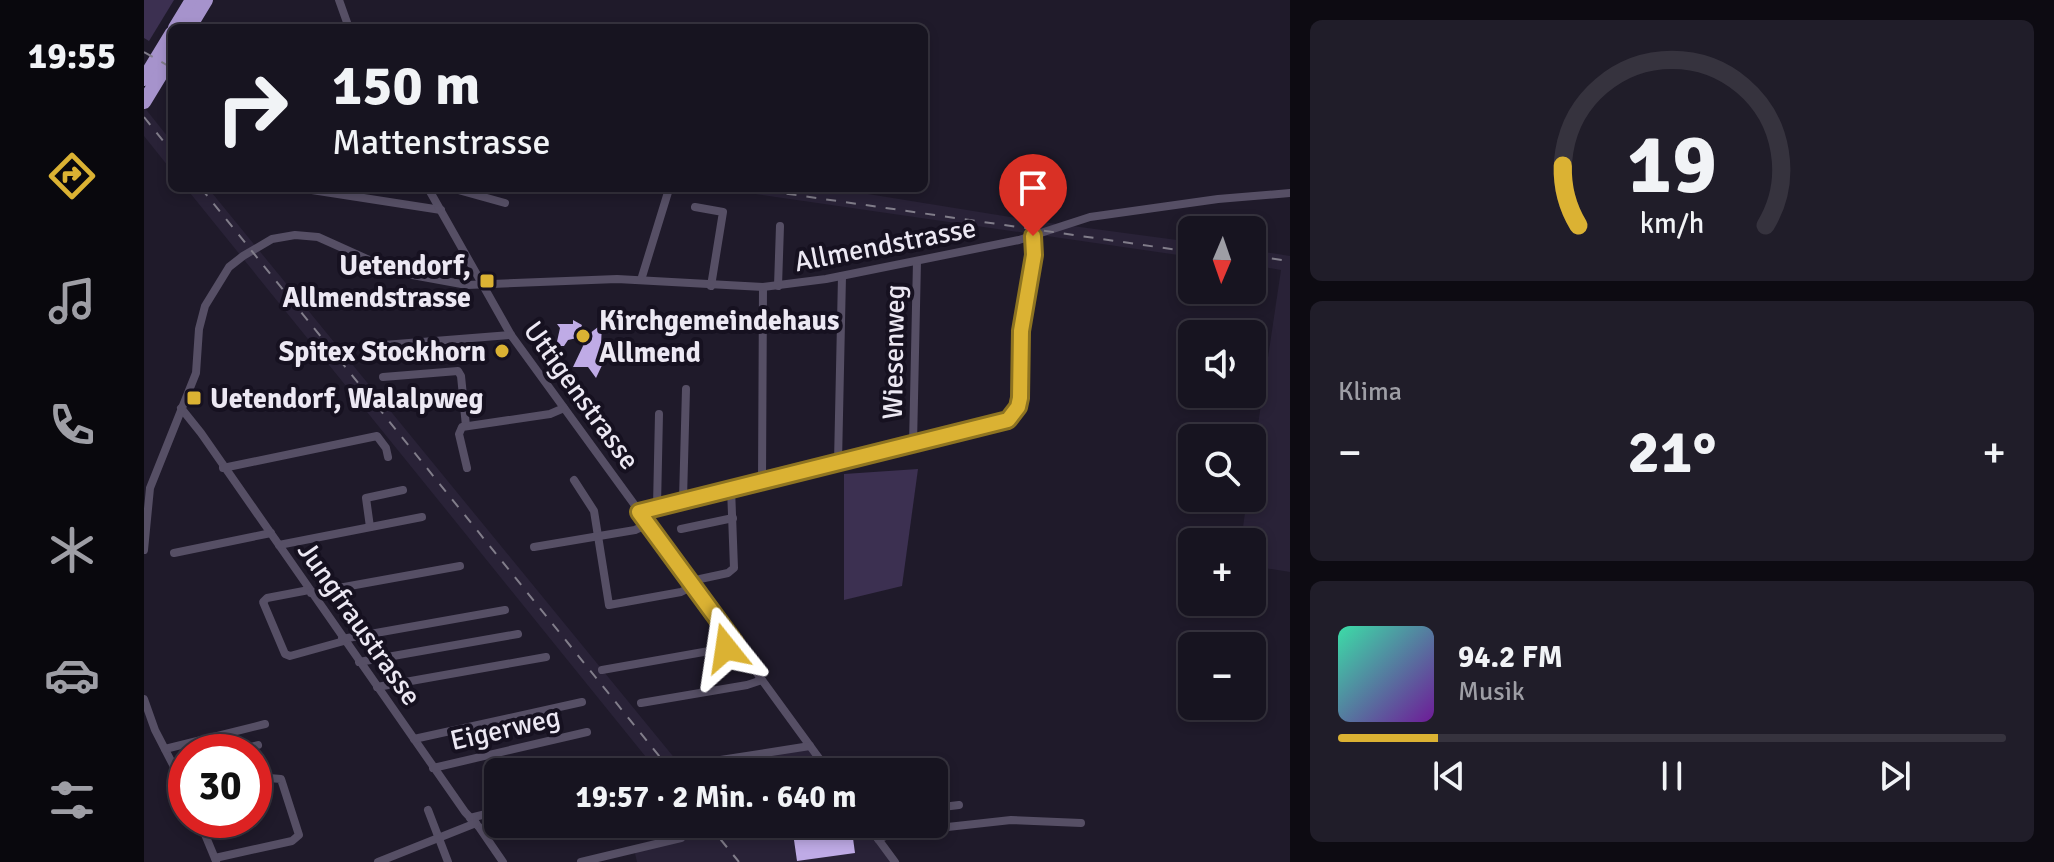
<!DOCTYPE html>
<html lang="de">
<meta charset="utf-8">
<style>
body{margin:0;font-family:Signika,sans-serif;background:#201d29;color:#f1f3f6;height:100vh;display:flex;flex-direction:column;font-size:30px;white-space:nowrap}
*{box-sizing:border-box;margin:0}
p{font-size:26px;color:#9e9ea5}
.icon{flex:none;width:44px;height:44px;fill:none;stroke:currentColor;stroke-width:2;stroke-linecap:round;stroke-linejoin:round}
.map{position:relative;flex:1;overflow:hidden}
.details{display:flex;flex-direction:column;gap:20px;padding:20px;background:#0d0b12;width:764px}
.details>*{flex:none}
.top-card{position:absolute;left:24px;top:24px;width:760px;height:168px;border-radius:12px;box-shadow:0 4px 12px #0003,0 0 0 2px #36333e;background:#171420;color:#f1f3f6;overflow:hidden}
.needle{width:52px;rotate:182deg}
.fabs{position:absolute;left:1034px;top:216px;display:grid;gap:16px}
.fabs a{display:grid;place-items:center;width:88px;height:88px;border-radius:12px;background:#171420;box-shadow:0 4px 12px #0003,0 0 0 2px #36333e;font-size:40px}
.speed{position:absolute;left:24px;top:734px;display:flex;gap:16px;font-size:40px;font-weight:700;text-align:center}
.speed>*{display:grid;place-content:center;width:104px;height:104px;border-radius:50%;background:#171420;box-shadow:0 4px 12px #0003,0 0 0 2px #36333e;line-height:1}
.speed .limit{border:12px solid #d22;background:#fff;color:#111}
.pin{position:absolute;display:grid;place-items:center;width:68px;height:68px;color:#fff;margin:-82px -34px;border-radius:50% 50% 50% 0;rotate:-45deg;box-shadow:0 0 8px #0007}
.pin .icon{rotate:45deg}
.me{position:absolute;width:88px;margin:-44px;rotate:345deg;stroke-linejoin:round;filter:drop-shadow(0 0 6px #0008)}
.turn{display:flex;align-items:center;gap:28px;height:168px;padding:0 32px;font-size:36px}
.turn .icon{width:104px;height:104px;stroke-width:2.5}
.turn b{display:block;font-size:56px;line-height:68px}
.big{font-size:60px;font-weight:700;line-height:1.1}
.details .widget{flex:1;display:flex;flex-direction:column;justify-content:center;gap:12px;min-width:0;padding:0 28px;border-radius:12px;background:#201d29}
.details .dial{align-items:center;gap:0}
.dial svg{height:208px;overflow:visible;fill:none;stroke:#36333e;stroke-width:7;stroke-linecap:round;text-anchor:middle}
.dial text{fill:#f1f3f6;stroke:none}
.song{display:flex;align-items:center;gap:24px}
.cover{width:96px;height:96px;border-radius:12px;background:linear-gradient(135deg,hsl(160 70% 55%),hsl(280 70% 35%))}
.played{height:8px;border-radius:4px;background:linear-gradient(90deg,#dbb233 15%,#36333e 15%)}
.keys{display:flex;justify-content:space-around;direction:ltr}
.heat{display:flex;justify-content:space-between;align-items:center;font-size:44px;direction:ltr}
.trip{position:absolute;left:340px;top:758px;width:464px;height:80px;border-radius:12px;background:#171420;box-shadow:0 4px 12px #0003,0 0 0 2px #36333e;font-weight:700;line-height:80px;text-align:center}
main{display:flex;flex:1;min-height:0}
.tab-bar{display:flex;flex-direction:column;width:144px;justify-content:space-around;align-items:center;background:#09080d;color:#9e9ea5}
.tab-bar .icon{width:56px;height:56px}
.tab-bar .active{color:#dbb233}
.tab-bar b{font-size:36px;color:#f1f3f6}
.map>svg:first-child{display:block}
.built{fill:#292237}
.green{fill:#3c3051}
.building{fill:#bfabe6}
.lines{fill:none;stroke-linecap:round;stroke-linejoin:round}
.street{stroke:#564f65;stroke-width:8}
.highway{stroke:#a693cc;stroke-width:14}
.rail{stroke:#817d8a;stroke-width:2;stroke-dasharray:10 10;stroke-linecap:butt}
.route-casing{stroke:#8e7421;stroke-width:20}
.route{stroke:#dbb233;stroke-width:14}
.poi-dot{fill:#dbb233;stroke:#161120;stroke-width:3}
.labels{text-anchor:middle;stroke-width:8;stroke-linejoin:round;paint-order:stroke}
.street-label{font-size:28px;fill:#ece8f3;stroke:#161120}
.poi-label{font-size:28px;font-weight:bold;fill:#ece8f3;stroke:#161120;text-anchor:end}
</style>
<main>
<nav class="tab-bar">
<b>19:55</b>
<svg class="icon active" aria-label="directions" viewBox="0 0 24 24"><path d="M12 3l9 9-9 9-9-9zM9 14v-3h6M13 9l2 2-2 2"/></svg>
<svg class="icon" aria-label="music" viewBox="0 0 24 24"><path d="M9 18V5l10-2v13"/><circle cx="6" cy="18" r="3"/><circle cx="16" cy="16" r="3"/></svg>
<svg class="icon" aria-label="phone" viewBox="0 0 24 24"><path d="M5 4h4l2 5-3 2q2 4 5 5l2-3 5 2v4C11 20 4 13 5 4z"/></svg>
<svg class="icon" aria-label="climate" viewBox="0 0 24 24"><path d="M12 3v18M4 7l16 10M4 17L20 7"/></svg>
<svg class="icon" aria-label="car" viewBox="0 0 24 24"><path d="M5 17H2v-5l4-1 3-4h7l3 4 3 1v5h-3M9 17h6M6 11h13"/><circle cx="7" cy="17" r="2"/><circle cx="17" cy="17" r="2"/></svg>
<svg class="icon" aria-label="filters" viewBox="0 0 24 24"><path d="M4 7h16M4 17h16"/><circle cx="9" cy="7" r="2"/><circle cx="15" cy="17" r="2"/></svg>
</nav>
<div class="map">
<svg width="1146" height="862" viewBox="0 0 1146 862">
<rect width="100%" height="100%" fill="#1f1a2a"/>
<g class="built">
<path d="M0 107 28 142V171L0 136Z"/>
<path d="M42 188H64L537 766 666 746 685 772H514Z"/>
<path d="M570 188H687L891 221 1048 242V257Z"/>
<path d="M1108 250 1146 256V572L1108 566V542H1097L1103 498H1108V465L1137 270 1108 265Z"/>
<path d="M557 824H723L751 862H493L490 849 564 834Z"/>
</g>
<g class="green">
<path d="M0 0H30L5 41 0 38Z"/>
<path d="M774 469 758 586 700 600V474Z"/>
</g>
<g class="building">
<path d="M429 320 438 325 433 338 424 340 420 346H412L416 328 413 324H429Z"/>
<path d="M458 324 457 345 467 346 452 378 444 367H429L439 346 437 340Z"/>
<path d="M708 831 711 853 653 861 650 840Z"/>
</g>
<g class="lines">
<g class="street">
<path d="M195 0 205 28"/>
<path d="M155 188 297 210"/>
<path d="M284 188 367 335 685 772"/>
<path d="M307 188 361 203"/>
<path d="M551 207 579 212 567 286"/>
<path d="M497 280 525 189"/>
<path d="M634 286 636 226"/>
<path d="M227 346 367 335"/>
<path d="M239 377 314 371 317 376 322 426"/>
<path d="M284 404 319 400"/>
<path d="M37 408 57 433 321 812 335 827 359 862"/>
<path d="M769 444 773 261"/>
<path d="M694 462 698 276"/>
<path d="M79 468 233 436 242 448 244 457"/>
<path d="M323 468 315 434 318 427 406 414 420 408"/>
<path d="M430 480 450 511 465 605 537 592 549 586"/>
<path d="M618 480 619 287"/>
<path d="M539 499 542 389"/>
<path d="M513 506 515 414"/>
<path d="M495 512 864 420 874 407 876 398 877 331 890 255 889 236"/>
<path d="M226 527 222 498 259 490"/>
<path d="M537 529 589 518"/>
<path d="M135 545 278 517"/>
<path d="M390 547 491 530 504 524"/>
<path d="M0 550 6 488 52 373 55 329 61 306 85 267 99 256 128 239 151 235 174 237 252 272 323 285 473 279 619 287 682 279 875 240 946 217 1074 199 1146 193"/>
<path d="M30 553 127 533"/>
<path d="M556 579 584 573 590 568 587 488"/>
<path d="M165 590 123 598 119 602 141 654 146 656 200 641"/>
<path d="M167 593 316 566"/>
<path d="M198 639 361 610"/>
<path d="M215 662 374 634"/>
<path d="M458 670 582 648 591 643"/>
<path d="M233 687 402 657"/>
<path d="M0 699 11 730 42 790"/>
<path d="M497 703 603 685 618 680"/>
<path d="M270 739 438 702"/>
<path d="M21 749 121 724"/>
<path d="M87 752 114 745"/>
<path d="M557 763 666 746"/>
<path d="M289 768 443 732"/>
<path d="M790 808 815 805"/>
<path d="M284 810 304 862"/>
<path d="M326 818 354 811"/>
<path d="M55 820 72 861"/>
<path d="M723 824 751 862"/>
<path d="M734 839 749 833 867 820 937 823"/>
<path d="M71 858 148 841 155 835 137 779 125 778 110 782"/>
<path d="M234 862 332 823"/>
<path d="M437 862 537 838"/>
</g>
<g class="highway">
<path d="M31 28 48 0"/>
<path d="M45 28 62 0"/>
<path d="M0 79 28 33"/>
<path d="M0 102 28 56"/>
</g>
<g class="rail">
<path d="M0 52 28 68"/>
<path d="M0 117 28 152"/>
<path d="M57 188 528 772"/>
<path d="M603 188 1048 252"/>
<path d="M1108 256 1146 261"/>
<path d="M564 824 595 862"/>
</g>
</g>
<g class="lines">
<defs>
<path id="route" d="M582 648 591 643 495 512 864 420 874 407 876 398 877 331 890 255 889 236"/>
</defs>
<use href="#route" class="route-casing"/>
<use href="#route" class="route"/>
</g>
<g class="poi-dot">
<rect x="335" y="273" width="16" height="16" rx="4"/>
<circle cx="439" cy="336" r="8"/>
<circle cx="358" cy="351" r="8"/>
<rect x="42" y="390" width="16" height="16" rx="4"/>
</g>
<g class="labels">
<g class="street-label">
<text transform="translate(741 244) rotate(-11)" y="10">Allmendstrasse</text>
<text transform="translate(749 352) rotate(-89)" y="10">Wiesenweg</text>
<text transform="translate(438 395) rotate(54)" y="10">Uttigenstrasse</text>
<text transform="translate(216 623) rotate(55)" y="10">Jungfraustrasse</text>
<text transform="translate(361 728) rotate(-13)" y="10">Eigerweg</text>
</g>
<g class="poi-label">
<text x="327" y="275">Uetendorf,<tspan x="327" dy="32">Allmendstrasse</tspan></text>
<text x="455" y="330" text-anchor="start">Kirchgemeindehaus<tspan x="455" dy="32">Allmend</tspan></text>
<text x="342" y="361">Spitex Stockhorn</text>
<text x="66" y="408" text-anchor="start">Uetendorf, Walalpweg</text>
</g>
</g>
</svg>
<div class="fabs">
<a><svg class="needle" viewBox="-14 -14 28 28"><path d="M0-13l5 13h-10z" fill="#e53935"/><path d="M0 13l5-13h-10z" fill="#9e9ea5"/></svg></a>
<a><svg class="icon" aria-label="sound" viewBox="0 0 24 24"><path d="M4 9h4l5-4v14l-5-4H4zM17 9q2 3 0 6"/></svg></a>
<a><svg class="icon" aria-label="search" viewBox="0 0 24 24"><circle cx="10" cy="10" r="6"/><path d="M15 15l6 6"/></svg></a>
<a>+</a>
<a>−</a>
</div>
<div class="speed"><div class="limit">30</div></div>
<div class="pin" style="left:889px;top:236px;background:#d93025"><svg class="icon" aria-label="arrive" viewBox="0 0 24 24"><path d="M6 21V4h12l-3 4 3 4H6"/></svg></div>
<svg class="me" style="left:582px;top:648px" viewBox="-20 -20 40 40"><path d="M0-17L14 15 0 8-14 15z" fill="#dbb233" stroke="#fff" stroke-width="4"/></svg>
<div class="trip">19:57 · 2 Min. · 640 m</div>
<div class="top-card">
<div class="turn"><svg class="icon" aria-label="right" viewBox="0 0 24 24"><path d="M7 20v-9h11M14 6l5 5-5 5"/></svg><div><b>150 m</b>Mattenstrasse</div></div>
</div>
</div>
<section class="details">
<div class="widget dial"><svg viewBox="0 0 100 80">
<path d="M14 69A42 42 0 1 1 86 69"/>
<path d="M14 69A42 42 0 0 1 8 46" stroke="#dbb233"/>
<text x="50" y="56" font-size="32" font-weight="700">19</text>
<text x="50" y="72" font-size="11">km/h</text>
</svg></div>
<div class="widget"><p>Klima</p>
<div class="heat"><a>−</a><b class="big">21°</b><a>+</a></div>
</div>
<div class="widget">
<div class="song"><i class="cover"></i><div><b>94.2 FM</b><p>Musik</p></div></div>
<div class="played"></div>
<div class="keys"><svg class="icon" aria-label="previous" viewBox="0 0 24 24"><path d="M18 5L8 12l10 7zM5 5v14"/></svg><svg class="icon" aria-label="pause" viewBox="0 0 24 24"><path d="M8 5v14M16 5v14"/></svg><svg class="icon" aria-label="next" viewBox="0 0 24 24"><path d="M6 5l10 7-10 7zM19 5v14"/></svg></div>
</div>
</section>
</main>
